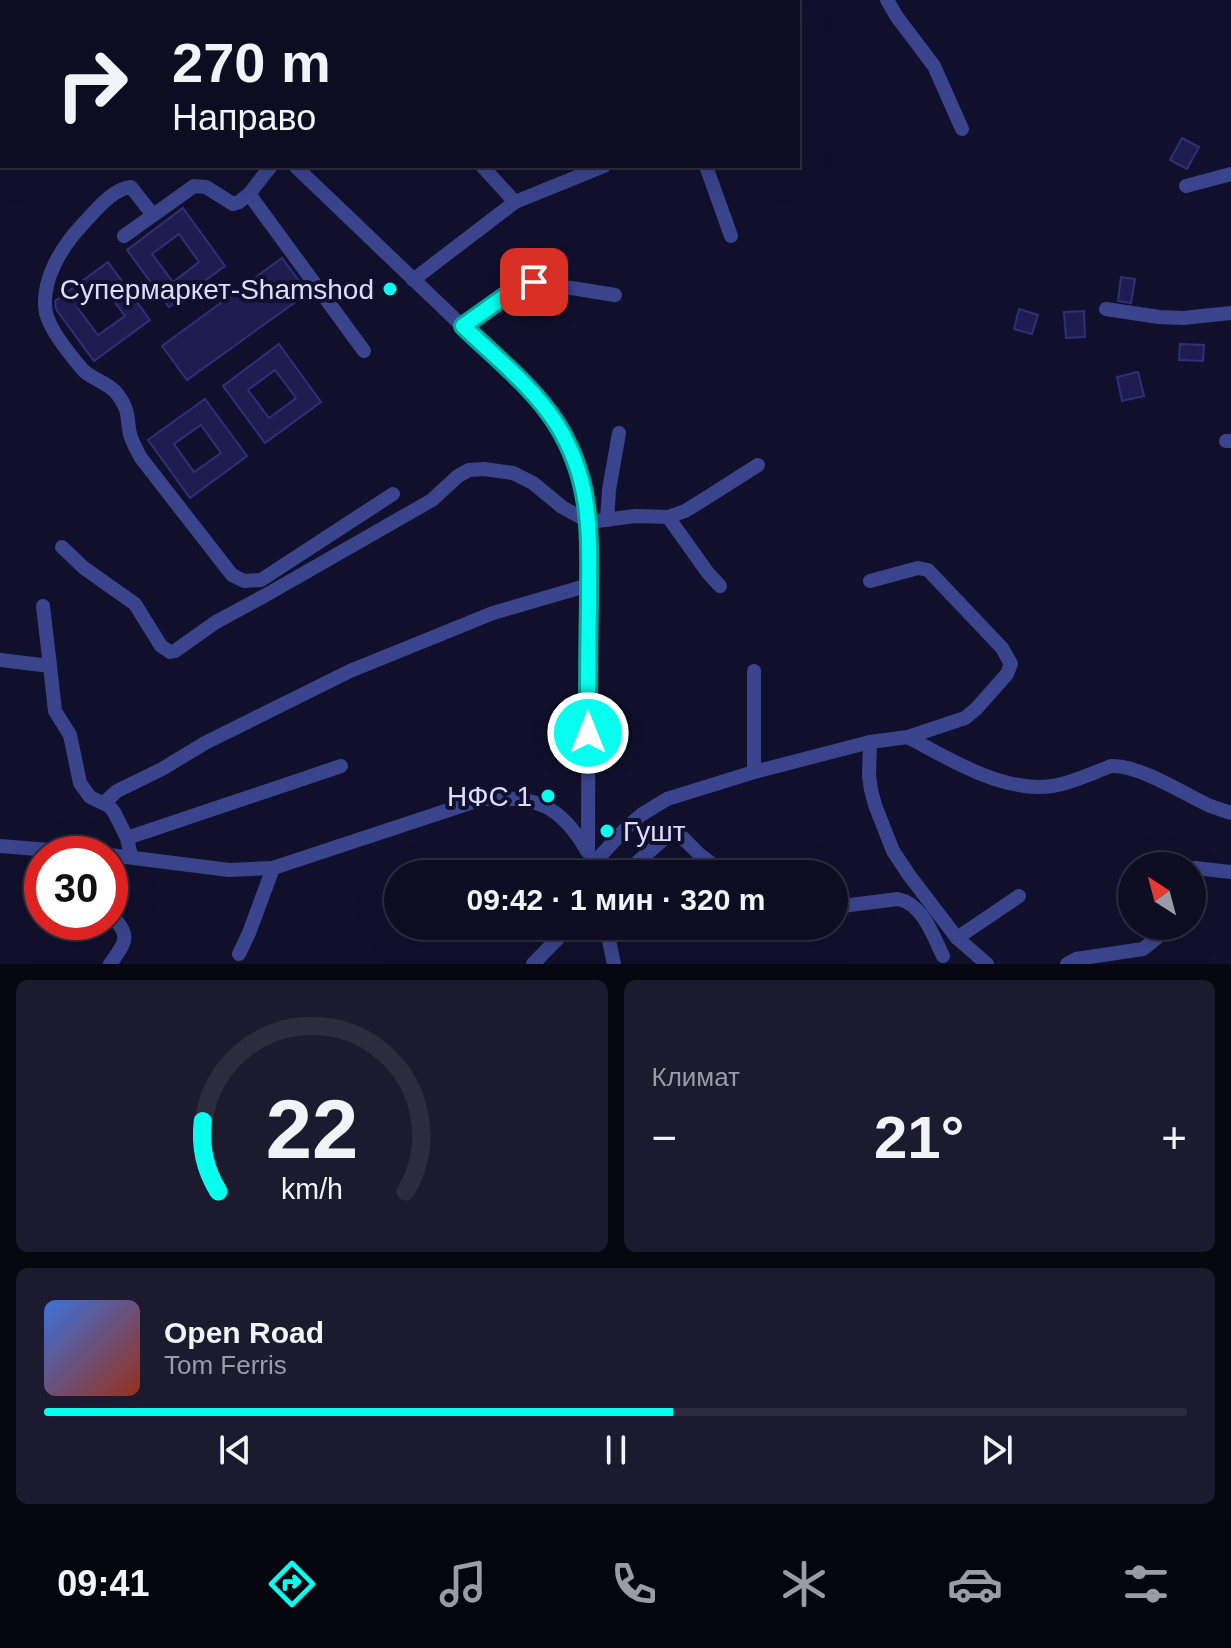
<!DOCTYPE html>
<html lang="ru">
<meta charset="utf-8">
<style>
body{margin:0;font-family:Arial,sans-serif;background:#1b1a2e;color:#f1f3f6;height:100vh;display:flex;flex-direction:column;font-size:30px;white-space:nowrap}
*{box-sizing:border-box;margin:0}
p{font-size:26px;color:#9a9ba5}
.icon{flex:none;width:44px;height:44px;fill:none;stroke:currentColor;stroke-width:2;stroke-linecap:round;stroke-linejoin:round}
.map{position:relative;height:964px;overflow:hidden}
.side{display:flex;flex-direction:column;gap:16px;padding:16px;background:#070712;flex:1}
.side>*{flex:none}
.guide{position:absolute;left:0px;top:0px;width:800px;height:168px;box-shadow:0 8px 32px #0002,0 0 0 2px #2d2c3f;background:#0d0c21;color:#f1f3f6;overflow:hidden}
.needle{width:52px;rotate:324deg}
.fabs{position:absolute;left:1118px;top:852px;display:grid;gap:16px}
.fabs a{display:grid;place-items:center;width:88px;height:88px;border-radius:50%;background:#0d0c21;box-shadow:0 8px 32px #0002,0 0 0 2px #2d2c3f;font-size:40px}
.speed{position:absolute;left:24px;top:836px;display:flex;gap:16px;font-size:40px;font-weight:700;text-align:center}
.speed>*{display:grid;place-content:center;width:104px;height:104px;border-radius:50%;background:#0d0c21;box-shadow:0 8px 32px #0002,0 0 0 2px #2d2c3f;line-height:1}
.speed .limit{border:12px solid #d22;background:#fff;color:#111}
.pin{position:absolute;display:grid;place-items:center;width:68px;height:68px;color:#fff;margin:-34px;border-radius:16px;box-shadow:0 4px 12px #0006}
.me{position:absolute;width:88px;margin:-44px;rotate:0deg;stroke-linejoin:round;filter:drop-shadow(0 0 6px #0008)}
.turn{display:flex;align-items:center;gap:28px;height:168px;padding:0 40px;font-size:36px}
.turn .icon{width:104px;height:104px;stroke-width:2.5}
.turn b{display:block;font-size:56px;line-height:68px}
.big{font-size:60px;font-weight:800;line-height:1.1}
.side .card{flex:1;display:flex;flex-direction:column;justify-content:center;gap:12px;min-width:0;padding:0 28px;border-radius:12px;background:#1b1a2e}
.side .dial{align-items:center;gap:0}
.dial svg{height:208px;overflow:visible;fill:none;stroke:#2d2c3f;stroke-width:7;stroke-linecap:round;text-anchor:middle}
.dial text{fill:#f1f3f6;stroke:none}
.song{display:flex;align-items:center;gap:24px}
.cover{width:96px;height:96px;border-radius:12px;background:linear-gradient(135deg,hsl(220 70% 55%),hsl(10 70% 35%))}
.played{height:8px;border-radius:4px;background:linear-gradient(90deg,#07fff0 55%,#2d2c3f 55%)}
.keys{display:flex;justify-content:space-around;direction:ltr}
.heat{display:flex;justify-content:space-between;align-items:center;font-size:44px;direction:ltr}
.side .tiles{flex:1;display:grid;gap:16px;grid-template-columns:1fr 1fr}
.card:last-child{grid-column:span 2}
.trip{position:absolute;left:384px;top:860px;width:464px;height:80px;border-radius:40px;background:#0d0c21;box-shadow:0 8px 32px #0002,0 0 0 2px #2d2c3f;font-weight:800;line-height:80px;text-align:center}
.tab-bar{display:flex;height:128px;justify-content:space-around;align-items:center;background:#05050d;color:#9a9ba5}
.tab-bar .icon{width:56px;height:56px}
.tab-bar .current{color:#07fff0}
.tab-bar b{font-size:36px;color:#f1f3f6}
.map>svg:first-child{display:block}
.building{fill:#1e1c4e;stroke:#302d7b;stroke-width:2;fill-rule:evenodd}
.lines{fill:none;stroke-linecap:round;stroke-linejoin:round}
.minor{stroke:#3a448d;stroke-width:14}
.route-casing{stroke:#05a69c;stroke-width:20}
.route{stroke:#07fff0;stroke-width:14}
.poi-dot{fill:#07fff0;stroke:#11102c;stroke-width:3}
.labels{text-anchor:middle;stroke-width:8;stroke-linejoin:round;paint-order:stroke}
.poi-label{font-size:28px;fill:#dbddff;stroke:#11102c;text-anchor:end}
</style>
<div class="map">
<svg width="1231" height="964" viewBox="0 0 1231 964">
<rect width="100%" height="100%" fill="#11102c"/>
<g class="building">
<path d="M1182 138 1199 147 1187 169 1170 160Z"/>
<path d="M183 208 225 266 169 307 127 250ZM179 234 199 262 173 282 152 254Z"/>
<path d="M282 258 308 293 187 380 162 346Z"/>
<path d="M108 262 150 320 94 361 56 309 55 301ZM104 288 125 316 98 335 77 307Z"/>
<path d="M1121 277 1135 279 1131 303 1118 301Z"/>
<path d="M1019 309 1038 315 1032 334 1014 329Z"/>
<path d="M1084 311 1085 337 1066 338 1064 312Z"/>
<path d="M279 344 321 402 265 443 223 386ZM275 370 296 398 269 418 248 390Z"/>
<path d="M1180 344 1204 345 1203 361 1179 360Z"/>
<path d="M1138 372 1144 396 1122 401 1117 377Z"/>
<path d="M205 399 247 456 190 498 148 440ZM201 425 221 453 194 472 174 444Z"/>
</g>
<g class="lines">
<g class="minor">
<path d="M100 0 103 2"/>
<path d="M495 0 496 2"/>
<path d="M646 0 647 2"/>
<path d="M887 0 897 17 934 66 962 129"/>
<path d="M333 2 337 0"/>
<path d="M271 166 249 194 364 351"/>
<path d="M295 166 528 389C550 416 572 443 581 477 584 492 587 507 589 522L588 851"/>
<path d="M482 166 515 202"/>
<path d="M706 166 731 236"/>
<path d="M1186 186 1231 174"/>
<path d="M153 215 131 187C112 189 95 211 83 224 62 246 40 281 46 313 50 330 71 356 83 370 94 381 109 382 118 395 128 409 127 413 129 429 130 439 136 449 141 458L232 575 244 581 261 580 393 494"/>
<path d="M124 236 194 186 206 187 233 204 239 202 249 194"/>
<path d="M413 280 515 202 604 166"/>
<path d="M1106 309 1159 317 1183 318 1231 313"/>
<path d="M463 326 519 286 534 282 615 295"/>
<path d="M1226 441H1231"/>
<path d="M668 517 708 573 720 586"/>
<path d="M607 520 609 490 619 433"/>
<path d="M62 547 84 568 135 604 161 646 170 652 175 651 216 622 266 595 432 500 458 476 469 470 484 469 513 473 533 483 562 507 589 522 635 516 668 517 685 511 703 500 758 465"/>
<path d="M43 606 50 666"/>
<path d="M0 660 50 666 55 711 70 735 80 783 90 797 109 806 114 812 127 838 131 856"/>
<path d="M908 737C949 759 1003 793 1052 786 1072 783 1092 773 1111 766 1139 765 1181 792 1206 804 1214 808 1223 810 1231 813"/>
<path d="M870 742 869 776 871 790 875 805 893 851 909 875 957 938 987 964"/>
<path d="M754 772V671"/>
<path d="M104 803 117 791 162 769 205 743 350 671 493 613 589 585"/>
<path d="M127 838 341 766"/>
<path d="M0 846 100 854"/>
<path d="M110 855 229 870 273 868 482 799C536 796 560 804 587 851"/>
<path d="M592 865 628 826 641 815 667 799 754 772 870 742 908 737 965 718 976 709 1007 674 1011 664 1002 648 928 570 918 568 870 581"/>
<path d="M1192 869 1195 868 1231 872"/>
<path d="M624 874 666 837 677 834 681 836 699 854 725 874"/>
<path d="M834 907 898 899C923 904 933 936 943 956"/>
<path d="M606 926 614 964"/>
<path d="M957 938 1019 896"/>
<path d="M239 954 249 933 273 868"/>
<path d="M110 964C126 942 132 936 110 914"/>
<path d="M533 964 570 926"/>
<path d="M1067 964 1076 959 1143 949 1158 937 1162 926"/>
</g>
</g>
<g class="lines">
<defs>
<path id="route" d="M534 282 519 286 463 326C495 357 532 386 556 423 594 483 589 537 589 605 588 648 588 690 588 733"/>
</defs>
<use href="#route" class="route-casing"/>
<use href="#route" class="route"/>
</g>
<g class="poi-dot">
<circle cx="390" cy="289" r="8"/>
<circle cx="548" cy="796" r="8"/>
<circle cx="607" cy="831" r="8"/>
</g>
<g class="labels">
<g class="poi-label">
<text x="374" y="299">Супермаркет-Shamshod</text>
<text x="532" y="806">НФС 1</text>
<text x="623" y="841" text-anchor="start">Гушт</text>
</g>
</g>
</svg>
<div class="fabs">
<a><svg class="needle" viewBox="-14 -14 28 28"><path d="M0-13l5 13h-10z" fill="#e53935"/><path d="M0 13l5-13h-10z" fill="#9a9ba5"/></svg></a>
</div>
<div class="speed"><div class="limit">30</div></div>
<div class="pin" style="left:534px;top:282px;background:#d93025"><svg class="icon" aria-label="arrive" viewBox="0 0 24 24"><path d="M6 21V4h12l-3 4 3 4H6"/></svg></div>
<svg class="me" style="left:588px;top:733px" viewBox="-20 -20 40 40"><circle r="17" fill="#07fff0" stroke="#fff" stroke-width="3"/><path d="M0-11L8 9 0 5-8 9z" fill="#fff"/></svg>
<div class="trip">09:42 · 1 мин · 320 m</div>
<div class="guide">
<div class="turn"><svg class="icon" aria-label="right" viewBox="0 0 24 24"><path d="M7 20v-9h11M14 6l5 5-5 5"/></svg><div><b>270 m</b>Направо</div></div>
</div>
</div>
<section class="side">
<div class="tiles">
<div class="card dial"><svg viewBox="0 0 100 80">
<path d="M14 69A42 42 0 1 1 86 69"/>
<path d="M14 69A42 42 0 0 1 8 42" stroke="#07fff0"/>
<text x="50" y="56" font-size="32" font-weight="700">22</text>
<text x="50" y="72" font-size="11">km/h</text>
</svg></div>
<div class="card"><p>Климат</p>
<div class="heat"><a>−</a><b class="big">21°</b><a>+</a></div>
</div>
<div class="card">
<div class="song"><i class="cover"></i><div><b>Open Road</b><p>Tom Ferris</p></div></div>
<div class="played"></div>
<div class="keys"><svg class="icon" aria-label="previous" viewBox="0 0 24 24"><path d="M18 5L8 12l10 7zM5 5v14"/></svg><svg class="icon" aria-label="pause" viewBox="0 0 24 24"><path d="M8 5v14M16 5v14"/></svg><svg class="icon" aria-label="next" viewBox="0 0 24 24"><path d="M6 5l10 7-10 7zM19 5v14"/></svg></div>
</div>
</div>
</section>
<nav class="tab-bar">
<b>09:41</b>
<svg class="icon current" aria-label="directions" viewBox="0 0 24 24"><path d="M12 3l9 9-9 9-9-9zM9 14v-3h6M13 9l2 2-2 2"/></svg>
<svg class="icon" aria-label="music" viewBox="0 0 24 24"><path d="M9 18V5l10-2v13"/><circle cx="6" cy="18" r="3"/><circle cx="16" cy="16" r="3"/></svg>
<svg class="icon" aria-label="phone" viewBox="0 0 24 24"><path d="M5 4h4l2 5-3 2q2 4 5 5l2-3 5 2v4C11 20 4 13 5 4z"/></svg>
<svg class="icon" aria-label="climate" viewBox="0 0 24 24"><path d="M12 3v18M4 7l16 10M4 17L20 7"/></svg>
<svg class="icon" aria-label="car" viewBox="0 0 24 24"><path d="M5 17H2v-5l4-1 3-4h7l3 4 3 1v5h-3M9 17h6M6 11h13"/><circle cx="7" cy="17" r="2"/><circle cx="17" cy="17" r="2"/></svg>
<svg class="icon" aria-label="filters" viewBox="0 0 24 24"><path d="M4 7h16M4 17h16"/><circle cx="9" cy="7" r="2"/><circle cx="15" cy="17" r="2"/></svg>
</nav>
